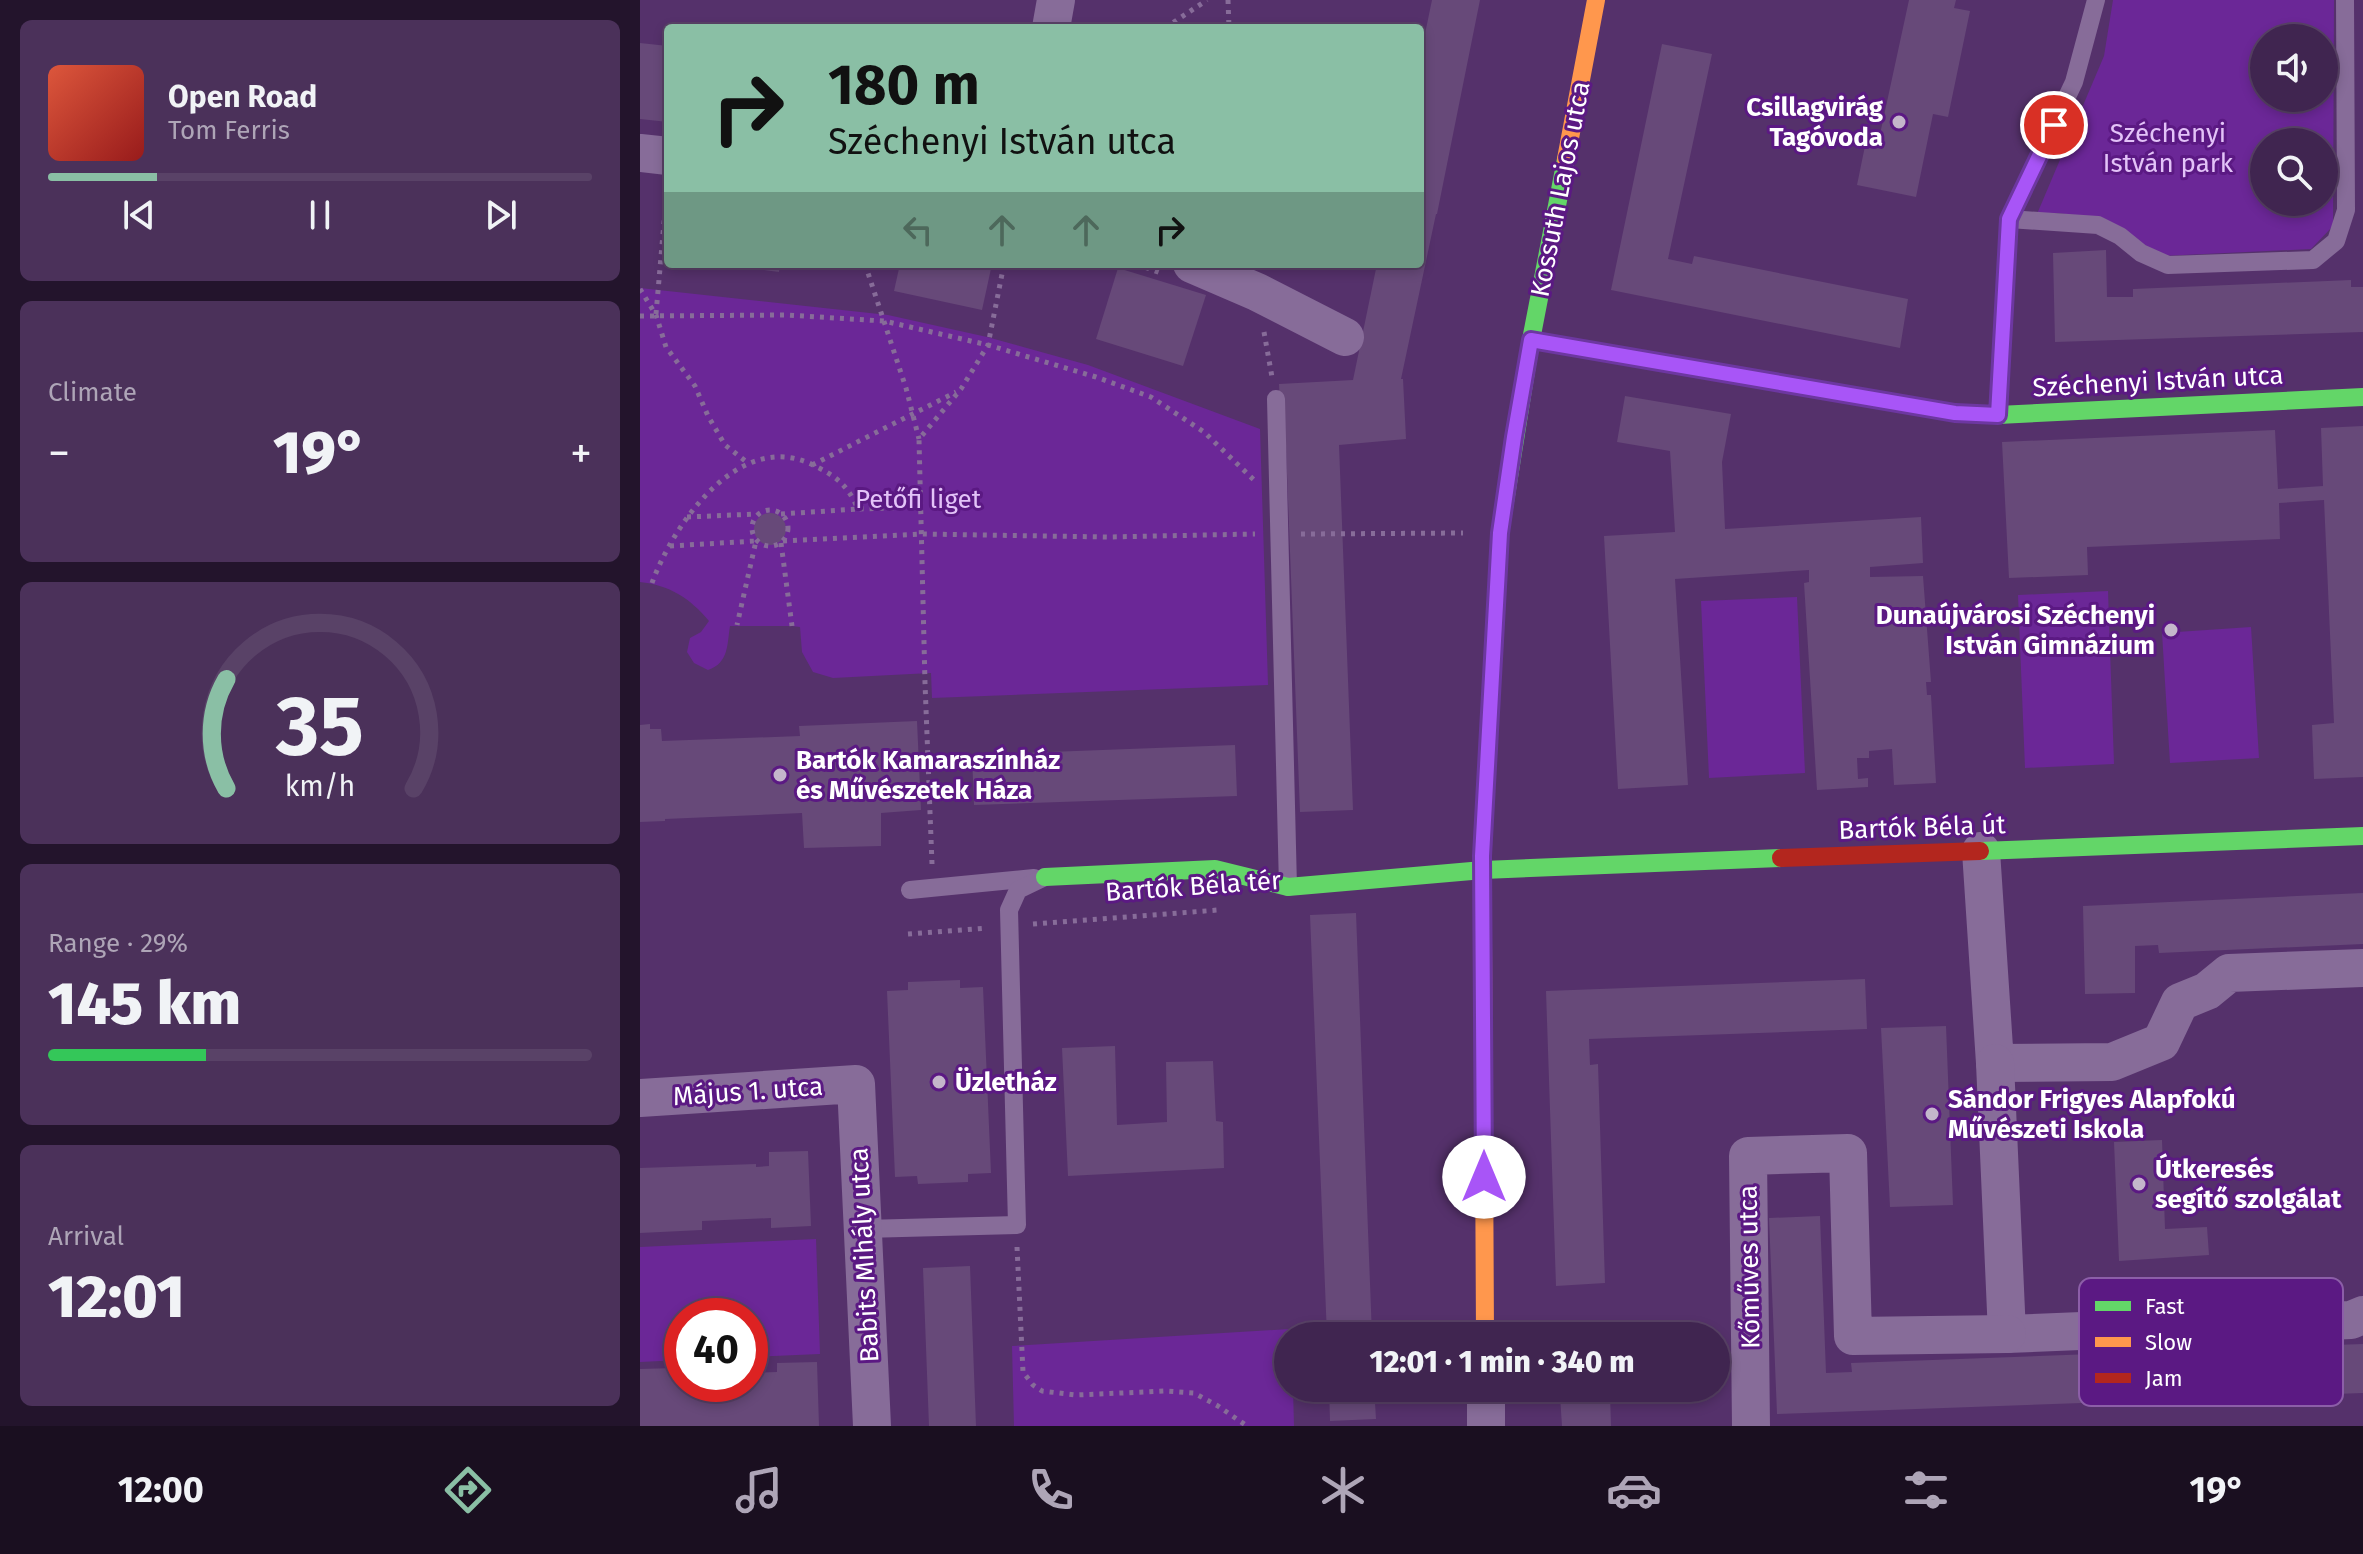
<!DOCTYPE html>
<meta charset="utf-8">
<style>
body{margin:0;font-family:"Fira Sans",sans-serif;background:#4b315a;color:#f1f3f6;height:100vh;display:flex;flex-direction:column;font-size:30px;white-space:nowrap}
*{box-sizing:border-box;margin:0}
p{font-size:26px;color:#aea5b7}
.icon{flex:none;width:44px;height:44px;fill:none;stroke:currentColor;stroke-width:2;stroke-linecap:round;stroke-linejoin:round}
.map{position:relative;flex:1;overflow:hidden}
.drawer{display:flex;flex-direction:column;gap:20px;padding:20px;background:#23142c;width:640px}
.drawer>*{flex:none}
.hud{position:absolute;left:24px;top:24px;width:760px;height:244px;border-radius:8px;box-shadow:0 4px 12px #0003,0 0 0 2px #594267;background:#8abfa5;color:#111;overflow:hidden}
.tools{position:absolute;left:1610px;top:24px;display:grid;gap:16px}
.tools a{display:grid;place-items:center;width:88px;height:88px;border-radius:50%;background:#402550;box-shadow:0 4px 12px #0003,0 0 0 2px #594267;font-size:40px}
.speed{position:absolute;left:24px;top:1298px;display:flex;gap:16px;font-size:40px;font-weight:700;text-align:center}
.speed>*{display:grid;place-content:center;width:104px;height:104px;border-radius:50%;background:#402550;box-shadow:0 4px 12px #0003,0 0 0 2px #594267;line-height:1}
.speed .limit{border:12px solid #d22;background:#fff;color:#111}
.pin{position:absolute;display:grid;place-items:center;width:68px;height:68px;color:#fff;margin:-34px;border:4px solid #fff;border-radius:50%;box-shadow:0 2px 8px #0007}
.me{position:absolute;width:88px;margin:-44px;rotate:0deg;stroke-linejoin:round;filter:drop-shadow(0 0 6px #0008)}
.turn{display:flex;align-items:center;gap:28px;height:168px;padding:0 32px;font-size:36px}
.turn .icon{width:104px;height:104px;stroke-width:2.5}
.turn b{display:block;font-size:56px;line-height:68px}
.lanes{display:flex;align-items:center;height:76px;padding:0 32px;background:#0003;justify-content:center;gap:40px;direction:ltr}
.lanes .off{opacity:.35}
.big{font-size:60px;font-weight:800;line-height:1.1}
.drawer .widget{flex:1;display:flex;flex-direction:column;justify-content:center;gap:12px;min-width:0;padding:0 28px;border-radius:12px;background:#4b315a}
.drawer .dial{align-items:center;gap:0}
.dial svg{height:208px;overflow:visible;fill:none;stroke:#594267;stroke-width:7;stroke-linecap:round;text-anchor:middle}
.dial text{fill:#f1f3f6;stroke:none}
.song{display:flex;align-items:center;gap:24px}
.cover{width:96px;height:96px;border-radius:12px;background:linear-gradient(135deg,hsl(10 70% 55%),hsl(0 70% 35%))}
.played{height:8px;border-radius:4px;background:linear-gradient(90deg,#8abfa5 20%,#594267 20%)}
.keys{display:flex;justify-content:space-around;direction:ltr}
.heat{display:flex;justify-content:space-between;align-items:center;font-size:44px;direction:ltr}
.charge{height:12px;border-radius:6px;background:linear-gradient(90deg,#34c759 29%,#594267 0)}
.trip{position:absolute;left:634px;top:1322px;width:456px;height:80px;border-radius:40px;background:#402550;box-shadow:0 4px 12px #0003,0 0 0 2px #594267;font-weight:800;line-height:80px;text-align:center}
.tab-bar{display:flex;height:128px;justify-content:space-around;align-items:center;background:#1a0f20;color:#aea5b7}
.tab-bar .icon{width:56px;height:56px}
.tab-bar .selected{color:#8abfa5}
.tab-bar b{font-size:36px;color:#f1f3f6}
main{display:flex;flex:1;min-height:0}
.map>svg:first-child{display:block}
.green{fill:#6b2797;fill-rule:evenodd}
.building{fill:#674979}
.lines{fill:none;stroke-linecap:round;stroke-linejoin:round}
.path{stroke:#876c99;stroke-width:5;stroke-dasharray:4 6;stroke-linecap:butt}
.lane{stroke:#876c99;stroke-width:18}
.street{stroke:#876c99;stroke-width:38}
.fast{stroke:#63d668;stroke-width:18}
.slow{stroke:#ff974d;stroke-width:18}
.jam{stroke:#b3261e;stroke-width:18}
.route-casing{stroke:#6d37a1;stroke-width:20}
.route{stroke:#a855f7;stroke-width:14}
.poi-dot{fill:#c4b7cb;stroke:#5b1983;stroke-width:3}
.labels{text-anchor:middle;stroke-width:6;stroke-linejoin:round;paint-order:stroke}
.poi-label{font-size:26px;font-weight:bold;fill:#fff;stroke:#5b1983;text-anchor:start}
.park-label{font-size:26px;fill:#e3c3f8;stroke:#5b1983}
.street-label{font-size:26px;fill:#fff;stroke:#5b1983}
.key{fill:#5b1983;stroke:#8c5ea8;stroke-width:2}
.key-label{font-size:22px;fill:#fff}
</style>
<main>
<section class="drawer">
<div class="widget">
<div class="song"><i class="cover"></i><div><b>Open Road</b><p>Tom Ferris</p></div></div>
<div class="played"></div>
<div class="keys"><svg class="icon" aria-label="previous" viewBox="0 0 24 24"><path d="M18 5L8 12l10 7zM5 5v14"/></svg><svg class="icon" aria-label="pause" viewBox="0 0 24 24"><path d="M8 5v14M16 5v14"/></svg><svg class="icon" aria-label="next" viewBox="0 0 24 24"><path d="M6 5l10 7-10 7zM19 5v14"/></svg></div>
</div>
<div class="widget"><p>Climate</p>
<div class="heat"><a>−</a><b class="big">19°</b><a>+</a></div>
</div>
<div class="widget dial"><svg viewBox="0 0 100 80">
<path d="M14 69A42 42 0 1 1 86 69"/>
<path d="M14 69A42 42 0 0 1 14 27" stroke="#8abfa5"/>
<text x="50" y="56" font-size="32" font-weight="700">35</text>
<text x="50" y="72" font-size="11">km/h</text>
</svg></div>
<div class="widget"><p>Range · 29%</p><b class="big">145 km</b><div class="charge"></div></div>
<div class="widget"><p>Arrival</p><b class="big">12:01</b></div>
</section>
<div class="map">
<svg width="1723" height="1426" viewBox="0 0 1723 1426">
<rect width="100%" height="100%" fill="#55316b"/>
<g class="green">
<path d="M1473 0H1694L1693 226 1671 249 1522 256 1463 218 1416 213 1397 214 1464 56ZM1624 38H1684V98H1624ZM1624 142H1684V202H1624Z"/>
<path d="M0 288 248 315 347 337 448 365 620 429 628 685 292 698 291 673 193 678 173 672 162 652 160 627 152 626H90C87 644 89 663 68 670L54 663 47 652 50 638 61 632 69 621C50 598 29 585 0 582Z"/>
<path d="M1468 591 1474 764 1385 768 1378 595Z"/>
<path d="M1157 597 1165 773 1069 778 1061 601Z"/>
<path d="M1611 627 1619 758 1530 763 1522 633Z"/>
<path d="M176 1239 180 1354 110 1357V1316H42V1360L0 1362V1247Z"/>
<path d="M650 1329 651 1336H648V1388H653L654 1426H374L372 1346Z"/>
</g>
<g class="building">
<path d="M792 0H840L797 214H796L761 379H763L766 439 699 445 713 810 660 812 646 447H642L639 384 713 380 737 264H780V58Z"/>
<path d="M1269 0H1316L1314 8 1330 11 1308 117 1293 114 1276 197 1217 185 1225 146 1237 148Z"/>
<path d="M0 43 28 46V122L0 119Z"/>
<path d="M1022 44 1072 54 1028 259 1052 264 1054 256 1268 299 1260 348 971 290Z"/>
<path d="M1466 250 1467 297H1493V289L1711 280V287H1723V332L1415 342 1413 253Z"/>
<path d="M92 264H140L139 272 92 266Z"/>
<path d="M260 264H352L342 310 254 291Z"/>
<path d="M478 268 566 295 543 366 456 339Z"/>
<path d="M985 396 1091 414 1082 462 1085 529 1281 517 1283 563 1230 567V577L1283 576 1291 682H1286L1287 695H1291L1296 783 1254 785 1252 749 1229 751V758H1217L1218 779 1228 778V787L1177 790 1164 583 1169 582V570L1035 579 1048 785 978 789 964 536 1035 532 1030 451 977 442Z"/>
<path d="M1723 426V777L1674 779 1672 725 1694 723 1684 500 1639 503 1640 539 1447 547 1448 575 1369 578 1362 442 1635 430 1638 489 1683 486 1681 428Z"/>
<circle cx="130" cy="529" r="16"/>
<path d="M277 721 281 810 241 813V846L164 848 162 813 25 819V821L0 822V725L10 724V729H21L22 741 160 736 159 726Z"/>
<path d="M595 745 597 796 334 805 332 755Z"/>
<path d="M1723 893V944L1519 953 1518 945 1495 946V993L1445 994 1443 906Z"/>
<path d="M716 913 732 1336H687L670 915Z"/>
<path d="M1225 979 1227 1029 949 1039 950 1065 958 1064 965 1283 916 1286 906 991Z"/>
<path d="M320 980V988L343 987 351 1173 328 1174V1182L278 1184 277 1176 255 1177 247 991 268 990V982Z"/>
<path d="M1306 1026 1313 1205 1250 1207 1241 1028Z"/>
<path d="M475 1046 477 1125 527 1122 526 1062 573 1061 576 1121 583 1122 584 1168 428 1176 422 1048Z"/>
<path d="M1522 1140 1525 1229 1567 1227 1569 1255 1479 1261 1474 1142Z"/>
<path d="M168 1151 171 1226 131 1228V1218L62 1221V1230L0 1233V1168L116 1164V1167L129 1166V1152Z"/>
<path d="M1180 1216 1186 1373 1212 1372 1211 1363 1723 1344V1393L1137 1414 1129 1218Z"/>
<path d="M330 1266 336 1426H289L283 1268Z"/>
<path d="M177 1362 179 1426H0V1369L35 1368V1376H42V1384H110V1373L137 1372V1363Z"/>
<path d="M689 1388H734L736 1419 690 1421Z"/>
<path d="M970 1394 971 1426H922L920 1396Z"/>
</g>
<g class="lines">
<g class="path">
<path d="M588 0 589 28"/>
<path d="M525 28 567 0"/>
<path d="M225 264 266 388 279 439"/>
<path d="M496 264 521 273"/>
<path d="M0 289 16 315 26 347 55 386 68 416 85 445 108 463"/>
<path d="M16 314 27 188"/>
<path d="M0 316 146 315 244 321 348 345 456 377 511 397 564 432 614 480"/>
<path d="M624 332 632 377"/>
<path d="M172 465 316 392"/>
<circle cx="130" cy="528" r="18"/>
<path d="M141 514 218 509"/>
<path d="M47 517 117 514"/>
<path d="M661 534 823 533"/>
<path d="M143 541 281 534 467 537 615 534"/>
<path d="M141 543 152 626"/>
<path d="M30 546 116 541 97 625"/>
<path d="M12 583C33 525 98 430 171 464 196 476 207 484 218 509L280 507"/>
<path d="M292 864 285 683 279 439 321 389 348 345 364 264"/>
<path d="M393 924 578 910"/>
<path d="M268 934 347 928"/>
<path d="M377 1247 383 1372 393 1385 402 1391 436 1395 526 1391 554 1393 578 1406 607 1426"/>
</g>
<g class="lane">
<path d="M1369 219 1458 225 1480 236 1501 253 1528 265 1673 260 1696 241 1706 210 1705 0"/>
<path d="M636 399 648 887"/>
<path d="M1358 415 1369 219 1434 82 1456 0"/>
<path d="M270 890 394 878"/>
<path d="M224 1229 377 1225 369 910 378 890 405 877"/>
</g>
<g class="street">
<path d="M411 28 416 0"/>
<path d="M0 153 28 156"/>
<path d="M552 264 617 292 705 337"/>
<path d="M1341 851 1355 1063 1472 1062 1521 1042 1540 1002 1567 991 1589 973 1723 968"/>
<path d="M1355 1063 1367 1334 1711 1320 1723 1315"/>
<path d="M0 1098 216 1084 232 1426"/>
<path d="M846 1388V1426"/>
<path d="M1111 1426 1108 1156 1208 1153 1213 1336 1367 1334"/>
</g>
<g class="fast">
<path d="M891 340 1315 413 1358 415 1723 397"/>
<path d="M1340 851 1723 836"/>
<path d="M405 877 575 869 648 887 843 870 1141 858"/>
<path d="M843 941 842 856 860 533 891 340 926 159"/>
</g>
<g class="slow">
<path d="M926 159 956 0"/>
<path d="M843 941 845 1336"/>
</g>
<path class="jam" d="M1141 858 1340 851"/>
</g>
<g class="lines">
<defs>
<path id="route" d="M844 1177 842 856 860 533 874 437 891 340 1315 413 1358 415 1369 219 1414 125"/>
</defs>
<use href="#route" class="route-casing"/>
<use href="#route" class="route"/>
</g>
<g class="poi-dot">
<circle cx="1259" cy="122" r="8"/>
<circle cx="1531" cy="630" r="8"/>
<circle cx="140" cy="775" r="8"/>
<circle cx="299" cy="1082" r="8"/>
<circle cx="1292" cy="1114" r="8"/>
<circle cx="1499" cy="1184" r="8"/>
</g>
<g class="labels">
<g class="poi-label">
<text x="1243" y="116" text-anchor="end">Csillagvirág<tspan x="1243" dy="30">Tagóvoda</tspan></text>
<text x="1515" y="624" text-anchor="end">Dunaújvárosi Széchenyi<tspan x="1515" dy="30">István Gimnázium</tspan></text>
<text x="156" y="769">Bartók Kamaraszínház<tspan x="156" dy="30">és Művészetek Háza</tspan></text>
<text x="315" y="1091">Üzletház</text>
<text x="1308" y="1108">Sándor Frigyes Alapfokú<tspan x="1308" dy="30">Művészeti Iskola</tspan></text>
<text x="1515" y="1178">Útkeresés<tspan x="1515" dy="30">segítő szolgálat</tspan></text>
</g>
<g class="park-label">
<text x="1528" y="142">Széchenyi<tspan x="1528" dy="30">István park</tspan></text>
<text x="278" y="508">Petőfi liget</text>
</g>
<g class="street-label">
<text transform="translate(920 189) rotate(-79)" y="9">Kossuth Lajos utca</text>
<text transform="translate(1518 381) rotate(-3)" y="9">Széchenyi István utca</text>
<text transform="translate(1282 827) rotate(-2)" y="9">Bartók Béla út</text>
<text transform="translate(553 886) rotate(-4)" y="9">Bartók Béla tér</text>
<text transform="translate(108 1091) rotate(-4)" y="9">Május 1. utca</text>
<text transform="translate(224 1255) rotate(-93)" y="9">Babits Mihály utca</text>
<text transform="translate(1109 1267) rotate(-91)" y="9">Kőműves utca</text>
</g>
</g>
<rect x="1439" y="1278" width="264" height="128" rx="12" class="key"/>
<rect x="1455" y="1301" width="36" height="10" fill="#63d668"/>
<rect x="1455" y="1337" width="36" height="10" fill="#ff974d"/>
<rect x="1455" y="1373" width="36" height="10" fill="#b3261e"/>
<g class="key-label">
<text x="1505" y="1314">Fast</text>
<text x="1505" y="1350">Slow</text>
<text x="1505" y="1386">Jam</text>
</g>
</svg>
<div class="tools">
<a><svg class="icon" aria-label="sound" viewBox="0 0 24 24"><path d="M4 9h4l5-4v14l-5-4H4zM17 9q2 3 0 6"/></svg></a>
<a><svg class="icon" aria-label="search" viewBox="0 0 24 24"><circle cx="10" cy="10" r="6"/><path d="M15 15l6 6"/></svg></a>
</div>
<div class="speed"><div class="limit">40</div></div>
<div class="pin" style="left:1414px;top:125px;background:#d93025"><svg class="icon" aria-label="arrive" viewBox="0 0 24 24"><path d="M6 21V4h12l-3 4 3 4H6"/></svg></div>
<svg class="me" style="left:844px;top:1177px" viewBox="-20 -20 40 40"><circle r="19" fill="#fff"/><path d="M0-13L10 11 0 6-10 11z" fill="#a855f7"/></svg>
<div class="trip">12:01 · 1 min · 340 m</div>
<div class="hud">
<div class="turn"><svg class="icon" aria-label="right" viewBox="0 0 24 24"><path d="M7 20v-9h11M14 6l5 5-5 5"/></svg><div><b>180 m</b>Széchenyi István utca</div></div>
<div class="lanes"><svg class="icon off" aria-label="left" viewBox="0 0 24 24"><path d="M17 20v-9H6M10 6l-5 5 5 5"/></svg><svg class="icon off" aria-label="ahead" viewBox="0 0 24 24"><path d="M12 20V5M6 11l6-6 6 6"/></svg><svg class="icon off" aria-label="ahead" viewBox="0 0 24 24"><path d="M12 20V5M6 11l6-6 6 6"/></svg><svg class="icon" aria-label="right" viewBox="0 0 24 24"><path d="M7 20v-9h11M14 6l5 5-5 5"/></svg></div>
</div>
</div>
</main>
<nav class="tab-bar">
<b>12:00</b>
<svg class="icon selected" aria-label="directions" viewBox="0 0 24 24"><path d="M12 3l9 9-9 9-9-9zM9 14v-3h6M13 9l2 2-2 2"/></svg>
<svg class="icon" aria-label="music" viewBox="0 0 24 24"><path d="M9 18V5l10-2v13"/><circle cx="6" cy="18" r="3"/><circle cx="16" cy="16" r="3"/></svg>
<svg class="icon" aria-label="phone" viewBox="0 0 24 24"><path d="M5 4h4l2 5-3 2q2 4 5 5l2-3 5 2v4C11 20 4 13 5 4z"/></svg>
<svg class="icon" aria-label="climate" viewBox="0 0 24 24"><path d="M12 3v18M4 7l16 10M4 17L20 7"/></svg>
<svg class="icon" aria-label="car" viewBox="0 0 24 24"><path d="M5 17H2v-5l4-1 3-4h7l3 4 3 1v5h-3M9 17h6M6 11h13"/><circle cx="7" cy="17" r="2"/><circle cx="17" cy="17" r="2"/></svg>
<svg class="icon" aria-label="filters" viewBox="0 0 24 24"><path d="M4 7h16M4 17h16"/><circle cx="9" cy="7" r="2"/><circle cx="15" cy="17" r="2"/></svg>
<b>19°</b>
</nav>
